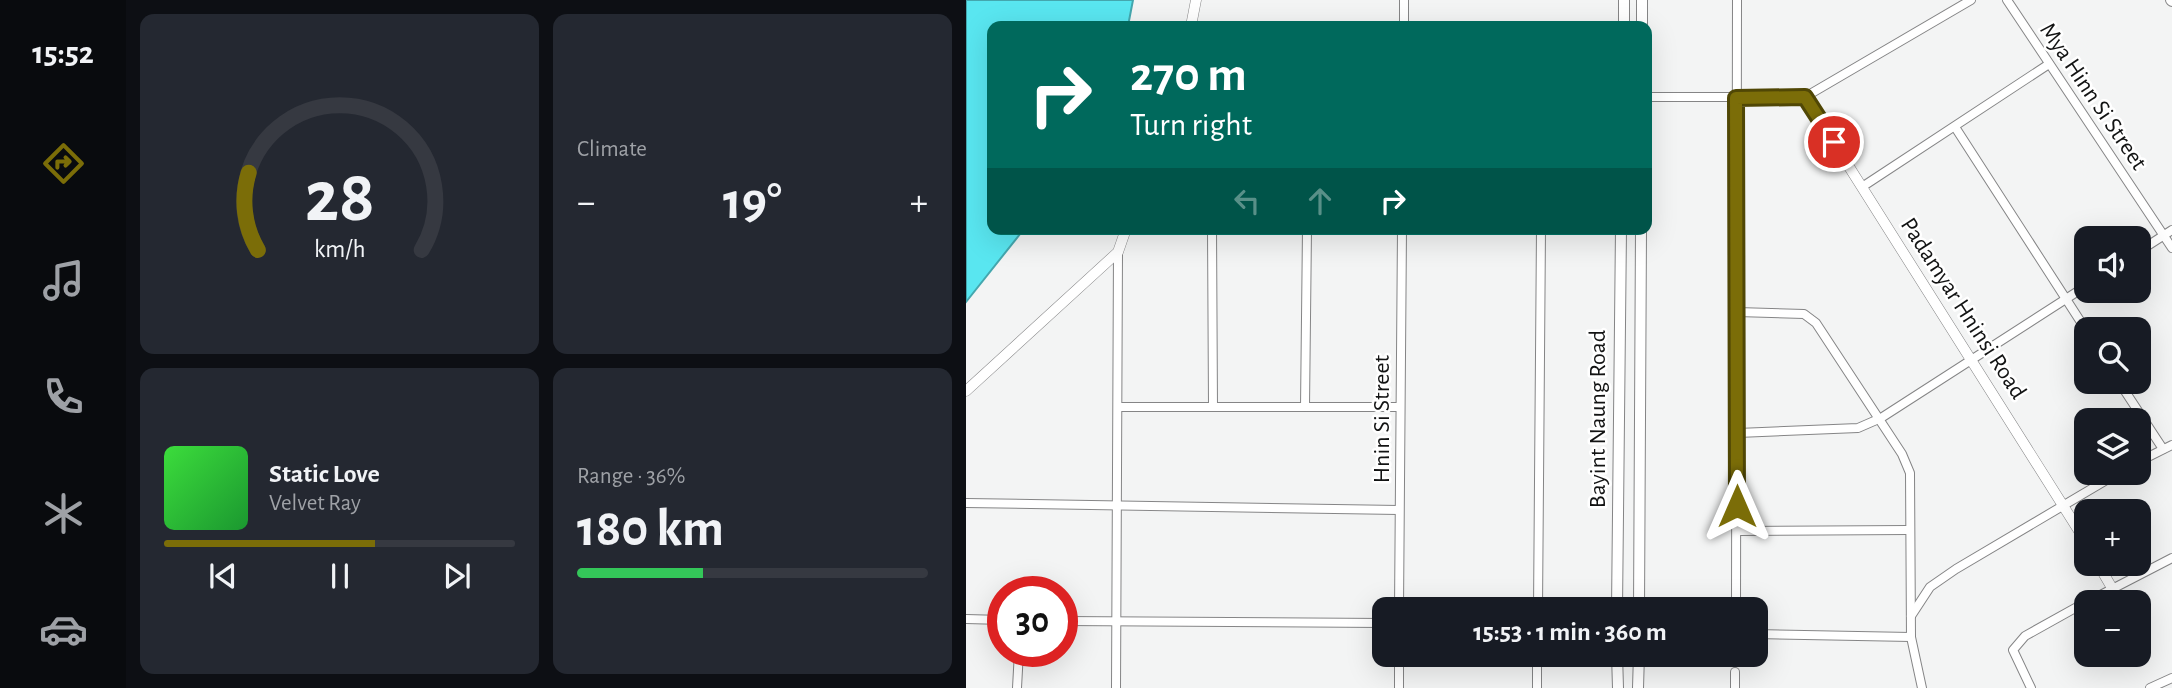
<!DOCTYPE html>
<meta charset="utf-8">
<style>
body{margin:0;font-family:"Alegreya Sans",sans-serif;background:#242831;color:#f1f3f6;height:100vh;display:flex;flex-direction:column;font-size:26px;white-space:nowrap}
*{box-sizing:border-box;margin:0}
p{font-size:23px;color:#9ea1a6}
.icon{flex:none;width:38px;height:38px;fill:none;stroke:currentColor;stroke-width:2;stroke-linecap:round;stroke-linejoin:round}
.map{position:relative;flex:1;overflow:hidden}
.panel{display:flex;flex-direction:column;gap:14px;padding:14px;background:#0d0f14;width:840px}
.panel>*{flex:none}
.hud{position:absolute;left:21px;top:21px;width:665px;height:214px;border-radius:14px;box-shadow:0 7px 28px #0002;background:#00695c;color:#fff;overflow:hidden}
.tools{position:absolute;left:1108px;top:226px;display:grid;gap:14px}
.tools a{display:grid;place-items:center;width:77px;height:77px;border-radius:14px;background:#171b24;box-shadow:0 7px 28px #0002;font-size:35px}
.speed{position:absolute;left:21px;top:576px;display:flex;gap:14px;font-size:35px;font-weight:700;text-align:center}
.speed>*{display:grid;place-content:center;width:91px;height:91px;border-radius:50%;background:#171b24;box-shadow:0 7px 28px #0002;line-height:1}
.speed .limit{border:10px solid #d22;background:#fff;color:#111}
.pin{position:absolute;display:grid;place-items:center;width:60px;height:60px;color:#fff;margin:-30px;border:4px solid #fff;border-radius:50%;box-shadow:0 2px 7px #0007}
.me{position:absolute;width:77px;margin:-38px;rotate:0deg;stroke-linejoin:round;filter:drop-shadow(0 0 5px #0008)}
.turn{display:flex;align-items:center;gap:24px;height:147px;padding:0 28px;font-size:32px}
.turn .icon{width:91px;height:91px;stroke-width:2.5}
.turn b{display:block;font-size:49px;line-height:60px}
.lanes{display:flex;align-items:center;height:66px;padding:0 28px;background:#0003;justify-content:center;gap:35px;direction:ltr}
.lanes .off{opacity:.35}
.big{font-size:52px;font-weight:700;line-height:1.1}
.panel .card{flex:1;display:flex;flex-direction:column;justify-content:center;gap:10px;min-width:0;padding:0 24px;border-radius:14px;background:#242831}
.panel .dial{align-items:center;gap:0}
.dial svg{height:182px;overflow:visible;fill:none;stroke:#363941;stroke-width:7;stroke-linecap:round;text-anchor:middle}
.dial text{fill:#f1f3f6;stroke:none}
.song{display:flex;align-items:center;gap:21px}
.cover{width:84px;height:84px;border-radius:10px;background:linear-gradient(135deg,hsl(120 70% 55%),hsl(130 70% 35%))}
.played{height:7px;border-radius:4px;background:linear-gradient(90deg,#7b6d08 60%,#363941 60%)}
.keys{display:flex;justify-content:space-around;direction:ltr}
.heat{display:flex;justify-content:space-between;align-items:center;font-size:38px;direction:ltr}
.charge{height:10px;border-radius:5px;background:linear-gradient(90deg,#34c759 36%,#363941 0)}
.panel .tiles{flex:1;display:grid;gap:14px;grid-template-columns:repeat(2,1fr)}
.trip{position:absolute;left:406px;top:597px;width:396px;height:70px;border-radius:14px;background:#171b24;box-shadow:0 7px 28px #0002;font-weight:700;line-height:70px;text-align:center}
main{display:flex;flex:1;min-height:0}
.tab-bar{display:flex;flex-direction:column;width:126px;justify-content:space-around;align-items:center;background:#090b0e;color:#9ea1a6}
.tab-bar .icon{width:49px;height:49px}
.tab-bar .active{color:#7b6d08}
.tab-bar b{font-size:32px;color:#f1f3f6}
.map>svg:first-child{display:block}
.water{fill:#59e6f0;stroke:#44a7ae;stroke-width:2}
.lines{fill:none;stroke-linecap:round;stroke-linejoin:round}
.minor-casing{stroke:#858586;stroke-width:10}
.tertiary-casing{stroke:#858586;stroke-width:11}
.secondary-casing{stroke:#858586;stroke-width:12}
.minor{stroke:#fff;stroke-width:8}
.tertiary{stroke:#fff;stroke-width:10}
.secondary{stroke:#fff;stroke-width:10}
.route-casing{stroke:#504705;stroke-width:18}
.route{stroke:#7b6d08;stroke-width:12}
.labels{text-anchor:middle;stroke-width:5;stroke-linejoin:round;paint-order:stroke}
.street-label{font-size:24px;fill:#121313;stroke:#fff}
</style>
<main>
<nav class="tab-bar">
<b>15:52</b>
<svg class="icon active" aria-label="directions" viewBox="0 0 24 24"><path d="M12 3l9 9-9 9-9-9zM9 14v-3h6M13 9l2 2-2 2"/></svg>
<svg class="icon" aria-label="music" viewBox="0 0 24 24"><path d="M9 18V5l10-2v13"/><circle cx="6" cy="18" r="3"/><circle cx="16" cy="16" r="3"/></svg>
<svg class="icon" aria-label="phone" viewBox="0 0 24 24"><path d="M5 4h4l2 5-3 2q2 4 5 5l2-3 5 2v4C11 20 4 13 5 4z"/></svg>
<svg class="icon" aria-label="climate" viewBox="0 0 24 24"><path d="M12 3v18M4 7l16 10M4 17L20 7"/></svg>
<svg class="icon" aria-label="car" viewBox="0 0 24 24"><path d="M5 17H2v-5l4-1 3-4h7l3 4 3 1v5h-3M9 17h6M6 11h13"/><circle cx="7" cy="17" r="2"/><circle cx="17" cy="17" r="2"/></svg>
</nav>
<section class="panel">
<div class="tiles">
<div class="card dial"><svg viewBox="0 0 100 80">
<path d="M14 69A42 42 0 1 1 86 69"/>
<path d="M14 69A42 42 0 0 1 10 35" stroke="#7b6d08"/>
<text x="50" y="56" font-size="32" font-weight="700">28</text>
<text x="50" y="72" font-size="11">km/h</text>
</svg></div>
<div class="card"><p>Climate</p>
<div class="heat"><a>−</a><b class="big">19°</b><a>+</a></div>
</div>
<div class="card">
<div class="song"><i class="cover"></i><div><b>Static Love</b><p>Velvet Ray</p></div></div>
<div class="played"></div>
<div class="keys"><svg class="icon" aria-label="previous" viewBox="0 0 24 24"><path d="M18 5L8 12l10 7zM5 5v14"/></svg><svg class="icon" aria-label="pause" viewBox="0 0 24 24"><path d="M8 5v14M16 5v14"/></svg><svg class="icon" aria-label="next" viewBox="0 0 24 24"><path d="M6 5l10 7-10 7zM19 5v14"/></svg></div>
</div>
<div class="card"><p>Range · 36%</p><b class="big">180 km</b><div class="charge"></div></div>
</div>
</section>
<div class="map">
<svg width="1206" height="688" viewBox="0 0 1206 688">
<rect width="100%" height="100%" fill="#f3f4f4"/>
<path class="water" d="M0 0H167L162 26H26V229H58L0 302Z"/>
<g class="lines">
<defs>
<g id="minor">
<path d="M1041 0 1206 248"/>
<path d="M438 26V0"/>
<path d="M681 97H839L1005 0"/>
<path d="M989 127 1120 330"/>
<path d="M896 187 1083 64"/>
<path d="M246 229 247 406"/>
<path d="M1172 252 1206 230"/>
<path d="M771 312 838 314 850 323 936 454 944 473 945 637 956 688"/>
<path d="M1153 382 1197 449"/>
<path d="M152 407H434"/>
<path d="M339 407 341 229"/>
<path d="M772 433 892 428 915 418 1120 286"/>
<path d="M1172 462 1206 445"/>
<path d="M0 503 433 510"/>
<path d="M771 531 943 530"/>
<path d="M1121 602 1206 558"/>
<path d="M433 609 436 229"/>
<path d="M572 609 575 229"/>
<path d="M770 609 771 0"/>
<path d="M945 616 964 587 990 569 1154 472"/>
<path d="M0 619 37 620"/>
<path d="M96 621 418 623"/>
<path d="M789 634 945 637"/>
<path d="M51 688 53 651"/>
<path d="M150 688 152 252"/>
<path d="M433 688V654"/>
<path d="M571 688V654"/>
<path d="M769 688V672"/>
<path d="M1065 688 1047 650 1059 636 1120 602"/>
<path d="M1184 688 1206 678"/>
</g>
<g id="tertiary">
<path d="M225 26 230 0"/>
<path d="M839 97 1120 542"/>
<path d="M0 391 152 252 160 229"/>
<path d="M1132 564 1146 588"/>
</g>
<g id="secondary">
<path d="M658 0V26"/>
<path d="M1205 0 1206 1"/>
<path d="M676 26V0"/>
<path d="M651 609 655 229"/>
<path d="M673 609 675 229"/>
<path d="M651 654 652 688"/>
<path d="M672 688 673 654"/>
</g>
</defs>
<use href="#minor" class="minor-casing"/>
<use href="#tertiary" class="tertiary-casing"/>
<use href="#secondary" class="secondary-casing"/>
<use href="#minor" class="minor"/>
<use href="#tertiary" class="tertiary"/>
<use href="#secondary" class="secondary"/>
</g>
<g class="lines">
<defs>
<path id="route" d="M771 506 770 98 839 97 868 142"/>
</defs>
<use href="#route" class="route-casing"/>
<use href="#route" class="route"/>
</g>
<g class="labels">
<g class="street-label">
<text transform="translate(1128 96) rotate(56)" y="8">Mya Hinn Si Street</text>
<text transform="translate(998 308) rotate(57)" y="8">Padamyar Hninsi Road</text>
<text transform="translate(415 419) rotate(-90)" y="8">Hnin Si Street</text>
<text transform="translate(631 419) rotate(-90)" y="8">Bayint Naung Road</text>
</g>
</g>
</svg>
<div class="tools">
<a><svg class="icon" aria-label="sound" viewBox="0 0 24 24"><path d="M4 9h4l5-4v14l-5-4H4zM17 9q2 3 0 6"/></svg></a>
<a><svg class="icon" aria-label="search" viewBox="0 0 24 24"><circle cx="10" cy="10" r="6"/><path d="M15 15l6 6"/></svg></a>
<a><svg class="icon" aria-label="layers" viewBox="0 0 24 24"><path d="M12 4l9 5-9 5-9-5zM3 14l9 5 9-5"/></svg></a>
<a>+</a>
<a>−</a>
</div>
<div class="speed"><div class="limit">30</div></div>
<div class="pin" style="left:868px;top:142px;background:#d93025"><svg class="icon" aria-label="arrive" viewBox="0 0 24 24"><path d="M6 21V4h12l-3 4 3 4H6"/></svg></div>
<svg class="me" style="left:771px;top:506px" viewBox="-20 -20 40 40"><path d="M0-17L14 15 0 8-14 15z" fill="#7b6d08" stroke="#fff" stroke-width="4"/></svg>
<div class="trip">15:53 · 1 min · 360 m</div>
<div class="hud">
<div class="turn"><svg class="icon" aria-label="right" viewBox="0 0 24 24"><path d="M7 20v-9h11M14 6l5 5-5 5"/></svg><div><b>270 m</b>Turn right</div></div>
<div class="lanes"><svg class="icon off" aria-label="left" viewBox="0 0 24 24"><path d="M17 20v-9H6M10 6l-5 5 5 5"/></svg><svg class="icon off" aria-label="ahead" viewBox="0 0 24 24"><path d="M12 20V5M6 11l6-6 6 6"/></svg><svg class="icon" aria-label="right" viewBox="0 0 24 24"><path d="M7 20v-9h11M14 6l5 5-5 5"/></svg></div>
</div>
</div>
</main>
